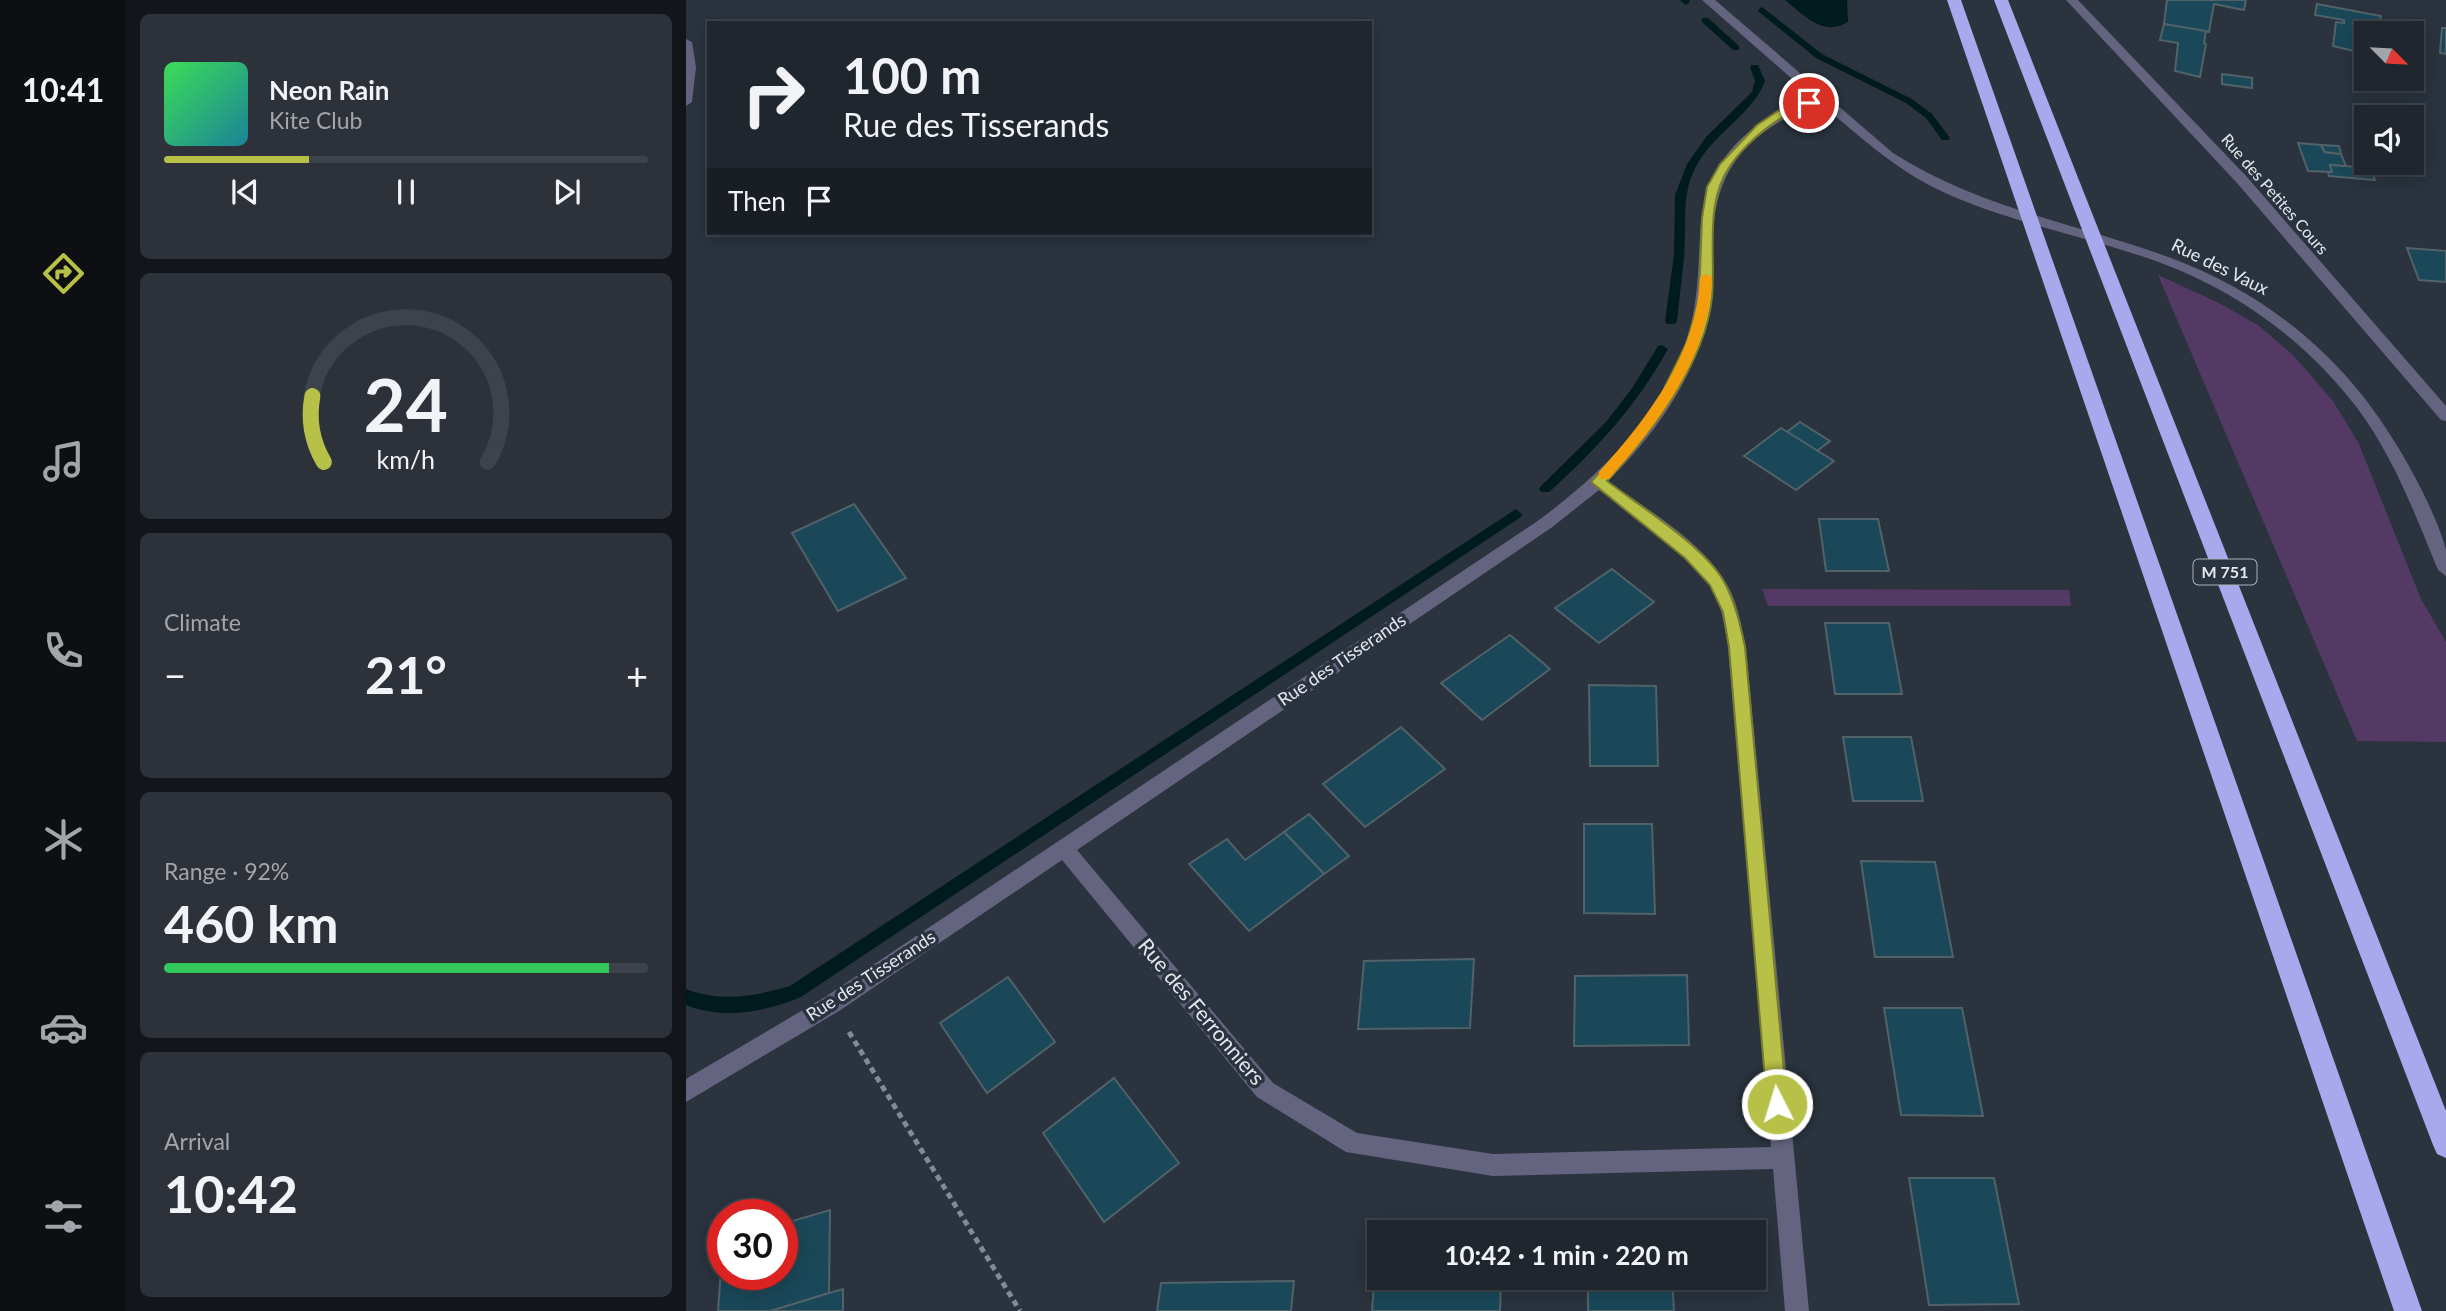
<!DOCTYPE html>
<meta charset="utf-8">
<style>
body{margin:0;font-family:Lato,sans-serif;background:#2d323a;color:#f1f3f6;height:100vh;display:flex;flex-direction:column;font-size:26px;white-space:nowrap}
*{box-sizing:border-box;margin:0}
p{font-size:23px;color:#a2a5aa}
.icon{flex:none;width:38px;height:38px;fill:none;stroke:currentColor;stroke-width:2;stroke-linecap:round;stroke-linejoin:round}
.map{position:relative;flex:1;overflow:hidden}
.drawer{display:flex;flex-direction:column;gap:14px;padding:14px;background:#121519;width:560px}
.drawer>*{flex:none}
.guide{position:absolute;left:21px;top:21px;width:665px;height:214px;border-radius:0px;box-shadow:0 4px 18px #0003,0 0 0 2px #3d434a;background:#20262e;color:#f1f3f6;overflow:hidden}
.needle{width:46px;rotate:114deg}
.controls{position:absolute;left:1668px;top:21px;display:grid;gap:14px}
.controls a{display:grid;place-items:center;width:70px;height:70px;border-radius:0px;background:#20262e;box-shadow:0 4px 18px #0003,0 0 0 2px #3d434a;font-size:35px}
.speed{position:absolute;left:21px;top:1199px;display:flex;gap:14px;font-size:35px;font-weight:700;text-align:center}
.speed>*{display:grid;place-content:center;width:91px;height:91px;border-radius:50%;background:#20262e;box-shadow:0 4px 18px #0003,0 0 0 2px #3d434a;line-height:1}
.speed .limit{border:10px solid #d22;background:#fff;color:#111}
.pin{position:absolute;display:grid;place-items:center;width:60px;height:60px;color:#fff;margin:-30px;border:4px solid #fff;border-radius:50%;box-shadow:0 2px 7px #0007}
.me{position:absolute;width:77px;margin:-38px;rotate:355deg;stroke-linejoin:round;filter:drop-shadow(0 0 5px #0008)}
.turn{display:flex;align-items:center;gap:24px;height:147px;padding:0 21px;font-size:32px}
.turn .icon{width:91px;height:91px;stroke-width:2.5}
.turn b{display:block;font-size:49px;line-height:60px}
.then{display:flex;align-items:center;height:66px;padding:0 21px;background:#0003;gap:14px;font-size:26px}
.big{font-size:52px;font-weight:700;line-height:1.1}
.drawer .tile{flex:1;display:flex;flex-direction:column;justify-content:center;gap:10px;min-width:0;padding:0 24px;border-radius:10px;background:#2d323a}
.drawer .dial{align-items:center;gap:0}
.dial svg{height:182px;overflow:visible;fill:none;stroke:#3d434a;stroke-width:7;stroke-linecap:round;text-anchor:middle}
.dial text{fill:#f1f3f6;stroke:none}
.song{display:flex;align-items:center;gap:21px}
.cover{width:84px;height:84px;border-radius:10px;background:linear-gradient(135deg,hsl(130 70% 55%),hsl(190 70% 35%))}
.played{height:7px;border-radius:4px;background:linear-gradient(90deg,#b8c147 30%,#3d434a 30%)}
.keys{display:flex;justify-content:space-around;direction:ltr}
.heat{display:flex;justify-content:space-between;align-items:center;font-size:38px;direction:ltr}
.charge{height:10px;border-radius:5px;background:linear-gradient(90deg,#34c759 92%,#3d434a 0)}
.trip{position:absolute;left:681px;top:1220px;width:399px;height:70px;border-radius:0px;background:#20262e;box-shadow:0 4px 18px #0003,0 0 0 2px #3d434a;font-weight:700;line-height:70px;text-align:center}
main{display:flex;flex:1;min-height:0}
.tabs{display:flex;flex-direction:column;width:126px;justify-content:space-around;align-items:center;background:#0d0f12;color:#a2a5aa}
.tabs .icon{width:49px;height:49px}
.tabs .on{color:#b8c147}
.tabs b{font-size:32px;color:#f1f3f6}
.map>svg:first-child{display:block}
.green{fill:#553965}
.water{fill:#001b1c}
.lines{fill:none;stroke-linecap:round;stroke-linejoin:round}
.stream{fill:#001b1c;fill-rule:evenodd}
.building{fill:#1a4859;stroke:#516269;stroke-width:2}
.path{stroke:#838a93;stroke-width:5;stroke-dasharray:6 4.5;stroke-linecap:butt}
.minor{fill:#646480;fill-rule:evenodd}
.highway{fill:#a8a8ec;fill-rule:evenodd}
.route{fill:#b8c147;stroke:#787d2e;stroke-width:2}
.slow{fill:#f59e0b}
.labels{text-anchor:middle;stroke-width:7;stroke-linejoin:round;paint-order:stroke}
.far-street-label{font-size:16px;fill:#e3e8f0;stroke:#2a333e}
.shield{fill:#2a333e;stroke:#acb2bb;stroke-width:2}
.shield-label{font-size:16px;font-weight:bold;fill:#e3e8f0}
.street-label{font-size:18px;fill:#e3e8f0;stroke:#2a333e}
.near-street-label{font-size:21px;fill:#e3e8f0;stroke:#2a333e}
</style>
<main>
<nav class="tabs">
<b>10:41</b>
<svg class="icon on" aria-label="directions" viewBox="0 0 24 24"><path d="M12 3l9 9-9 9-9-9zM9 14v-3h6M13 9l2 2-2 2"/></svg>
<svg class="icon" aria-label="music" viewBox="0 0 24 24"><path d="M9 18V5l10-2v13"/><circle cx="6" cy="18" r="3"/><circle cx="16" cy="16" r="3"/></svg>
<svg class="icon" aria-label="phone" viewBox="0 0 24 24"><path d="M5 4h4l2 5-3 2q2 4 5 5l2-3 5 2v4C11 20 4 13 5 4z"/></svg>
<svg class="icon" aria-label="climate" viewBox="0 0 24 24"><path d="M12 3v18M4 7l16 10M4 17L20 7"/></svg>
<svg class="icon" aria-label="car" viewBox="0 0 24 24"><path d="M5 17H2v-5l4-1 3-4h7l3 4 3 1v5h-3M9 17h6M6 11h13"/><circle cx="7" cy="17" r="2"/><circle cx="17" cy="17" r="2"/></svg>
<svg class="icon" aria-label="filters" viewBox="0 0 24 24"><path d="M4 7h16M4 17h16"/><circle cx="9" cy="7" r="2"/><circle cx="15" cy="17" r="2"/></svg>
</nav>
<section class="drawer">
<div class="tile">
<div class="song"><i class="cover"></i><div><b>Neon Rain</b><p>Kite Club</p></div></div>
<div class="played"></div>
<div class="keys"><svg class="icon" aria-label="previous" viewBox="0 0 24 24"><path d="M18 5L8 12l10 7zM5 5v14"/></svg><svg class="icon" aria-label="pause" viewBox="0 0 24 24"><path d="M8 5v14M16 5v14"/></svg><svg class="icon" aria-label="next" viewBox="0 0 24 24"><path d="M6 5l10 7-10 7zM19 5v14"/></svg></div>
</div>
<div class="tile dial"><svg viewBox="0 0 100 80">
<path d="M14 69A42 42 0 1 1 86 69"/>
<path d="M14 69A42 42 0 0 1 9 40" stroke="#b8c147"/>
<text x="50" y="56" font-size="32" font-weight="700">24</text>
<text x="50" y="72" font-size="11">km/h</text>
</svg></div>
<div class="tile"><p>Climate</p>
<div class="heat"><a>−</a><b class="big">21°</b><a>+</a></div>
</div>
<div class="tile"><p>Range · 92%</p><b class="big">460 km</b><div class="charge"></div></div>
<div class="tile"><p>Arrival</p><b class="big">10:42</b></div>
</section>
<div class="map">
<svg width="1760" height="1311" viewBox="0 0 1760 1311">
<rect width="100%" height="100%" fill="#2a333e"/>
<g class="green">
<path d="M1472 275 1531 302 1572 325 1607 355 1647 401 1673 444 1735 599 1760 642V742L1671 741Z"/>
<path d="M1076 589 1383 590 1385 606H1082Z"/>
</g>
<path class="water" d="M1099 0H1161L1162 22C1137 37 1119 16 1099 0Z"/>
<g class="lines">
<g class="stream">
<path d="M994 0H1003L1004 2 1000 5Z"/>
<path d="M1076 7 1136 54 1226 99 1246 114 1264 138 1262 140H1256L1240 118 1220 103 1130 58 1073 12 1072 10Z"/>
<path d="M1016 18H1022L1053 46V50H1047L1016 22Z"/>
<path d="M1066 65H1072L1079 81C1068 112 1029 133 1012 163 994 193 1001 224 998 257 996 278 993 300 991 321L989 324H981L979 321 988 255 989 195 1001 164 1020 137 1066 92 1069 81 1064 67Z"/>
<path d="M976 345 982 349C951 405 911 449 863 492H855L853 489 855 486 920 422 947 387 972 346Z"/>
<path d="M830 509 836 514 835 517 115 997C78 1012 38 1020 0 1005V989C36 1003 69 996 104 986Z"/>
</g>
</g>
<g class="building">
<path d="M1481 0H1560L1558 10 1528 4 1523 32 1478 24Z"/>
<path d="M1631 4 1695 16 1694 22 1700 23 1698 33H1680V54L1647 46 1650 22 1658 23V20L1629 15Z"/>
<path d="M1478 24 1520 31 1518 43 1520 44 1514 77 1489 71 1492 43 1474 40Z"/>
<path d="M1756 28H1760V54L1754 53Z"/>
<path d="M1536 74 1566 78V88L1536 84Z"/>
<path d="M1612 143 1635 145 1639 152 1655 154 1660 166 1644 165 1646 172 1622 171Z"/>
<path d="M1635 145 1653 146 1655 154 1639 152Z"/>
<path d="M1644 165 1685 168 1689 180 1643 176 1642 172H1646Z"/>
<path d="M1721 248 1760 251V282L1733 280Z"/>
<path d="M1114 422 1144 441 1131 451 1101 432Z"/>
<path d="M1095 428 1148 461 1110 490 1058 456Z"/>
<path d="M168 504 220 578 152 611 106 533Z"/>
<path d="M1133 519H1192L1203 571H1140Z"/>
<path d="M926 569 968 602 913 643 869 608Z"/>
<path d="M1139 623H1203L1216 694H1149Z"/>
<path d="M824 635 864 669 796 720 755 683Z"/>
<path d="M903 685 970 686 972 766H904Z"/>
<path d="M715 727 759 769 679 827 637 784Z"/>
<path d="M1157 737H1225L1237 801H1167Z"/>
<path d="M623 814 663 856 638 874 598 832Z"/>
<path d="M898 824H966L969 914 898 913Z"/>
<path d="M598 832 638 874 563 931 503 864 541 839 559 860Z"/>
<path d="M1175 861 1249 862 1267 957H1189Z"/>
<path d="M788 959 784 1028 672 1029 678 961Z"/>
<path d="M1001 975 1003 1045 888 1046 889 976Z"/>
<path d="M322 977 369 1042 301 1093 254 1023Z"/>
<path d="M1198 1008H1276L1297 1116 1215 1115Z"/>
<path d="M428 1078 493 1163 418 1222 357 1133Z"/>
<path d="M1223 1178H1308L1333 1304 1243 1305Z"/>
<path d="M144 1210 143 1293 85 1311H32L37 1241V1274H96V1224Z"/>
<path d="M689 1269H693V1278H815L814 1311H686Z"/>
<path d="M902 1278H986L988 1311H902Z"/>
<path d="M608 1281 605 1311H471L475 1283Z"/>
<path d="M157 1289V1311H85L143 1293Z"/>
</g>
<g class="lines">
<path class="path" d="M163 1032 334 1311"/>
<g class="minor">
<path d="M1016 0H1029L1207 153C1297 210 1388 222 1485 258 1580 293 1658 357 1710 444 1726 469 1753 521 1760 550 1760 558 1760 568 1760 576L1752 570C1729 514 1708 458 1672 409 1621 342 1553 292 1475 263 1400 235 1320 223 1249 188 1205 166 1171 134 1134 103 1070 127 1031 161 1027 233 1025 264 1027 294 1020 324 1006 383 965 439 922 481 965 513 1023 544 1046 594 1053 611 1056 629 1060 647L1123 1311H1099L1087 1169 807 1176 660 1152 571 1097 376 860 153 1011 0 1102V1079L139 997 853 520C917 472 973 418 1000 341 1012 307 1012 271 1014 235 1018 160 1060 122 1127 97ZM913 490C949 518 1004 550 1027 590 1036 607 1039 628 1042 647L1085 1147 807 1154 671 1133 587 1083 391 850 865 528Z"/>
<path d="M1380 0H1392L1561 177 1760 406V421L1755 420 1551 183Z"/>
<path d="M0 39 6 42 10 67 6 102 0 106Z"/>
</g>
<g class="highway">
<path d="M1261 0H1275L1736 1311H1708Z"/>
<path d="M1308 0H1322L1760 1111V1158L1751 1154 1747 1145Z"/>
</g>
</g>
<path class="route" d="M1119 101 1128 103C1120 109 1109 111 1099 116 1079 127 1057 147 1044 166 1018 203 1030 255 1026 297 1019 365 965 432 921 481 954 506 1017 546 1037 580 1049 601 1054 624 1059 647L1101 1104 1099 1111 1091 1114 1084 1111 1081 1104 1043 647 1037 612 1024 585 999 558 905 482 950 432 977 391 1001 342 1013 299 1016 218 1021 187 1034 164 1071 125 1092 111Z"/>
<path class="slow" d="M1020 274 1026 277C1024 356 973 423 923 479H913V472C962 418 1011 354 1014 277Z"/>
<g class="labels">
<g class="far-street-label">
<text transform="translate(1589 194) rotate(49)" y="6">Rue des Petites Cours</text>
</g>
<rect class="shield" x="1507.5" y="559.5" width="63" height="25" rx="5"/>
<g class="shield-label">
<text x="1539" y="578">M 751</text>
</g>
<g class="street-label">
<text transform="translate(1534 267) rotate(26)" y="6">Rue des Vaux</text>
<text transform="translate(656 660) rotate(-34)" y="6">Rue des Tisserands</text>
<text transform="translate(185 976) rotate(-33)" y="6">Rue des Tisserands</text>
</g>
<g class="near-street-label">
<text transform="translate(515 1012) rotate(50)" y="7">Rue des Ferronniers</text>
</g>
</g>
</svg>
<div class="controls">
<a><svg class="needle" viewBox="-14 -14 28 28"><path d="M0-13l5 13h-10z" fill="#e53935"/><path d="M0 13l5-13h-10z" fill="#a2a5aa"/></svg></a>
<a><svg class="icon" aria-label="sound" viewBox="0 0 24 24"><path d="M4 9h4l5-4v14l-5-4H4zM17 9q2 3 0 6"/></svg></a>
</div>
<div class="speed"><div class="limit">30</div></div>
<div class="pin" style="left:1123px;top:103px;background:#d93025"><svg class="icon" aria-label="arrive" viewBox="0 0 24 24"><path d="M6 21V4h12l-3 4 3 4H6"/></svg></div>
<svg class="me" style="left:1091px;top:1104px" viewBox="-20 -20 40 40"><circle r="17" fill="#b8c147" stroke="#fff" stroke-width="3"/><path d="M0-11L8 9 0 5-8 9z" fill="#fff"/></svg>
<div class="trip">10:42 · 1 min · 220 m</div>
<div class="guide">
<div class="turn"><svg class="icon" aria-label="right" viewBox="0 0 24 24"><path d="M7 20v-9h11M14 6l5 5-5 5"/></svg><div><b>100 m</b>Rue des Tisserands</div></div>
<div class="then">Then<svg class="icon" aria-label="arrive" viewBox="0 0 24 24"><path d="M6 21V4h12l-3 4 3 4H6"/></svg></div>
</div>
</div>
</main>
